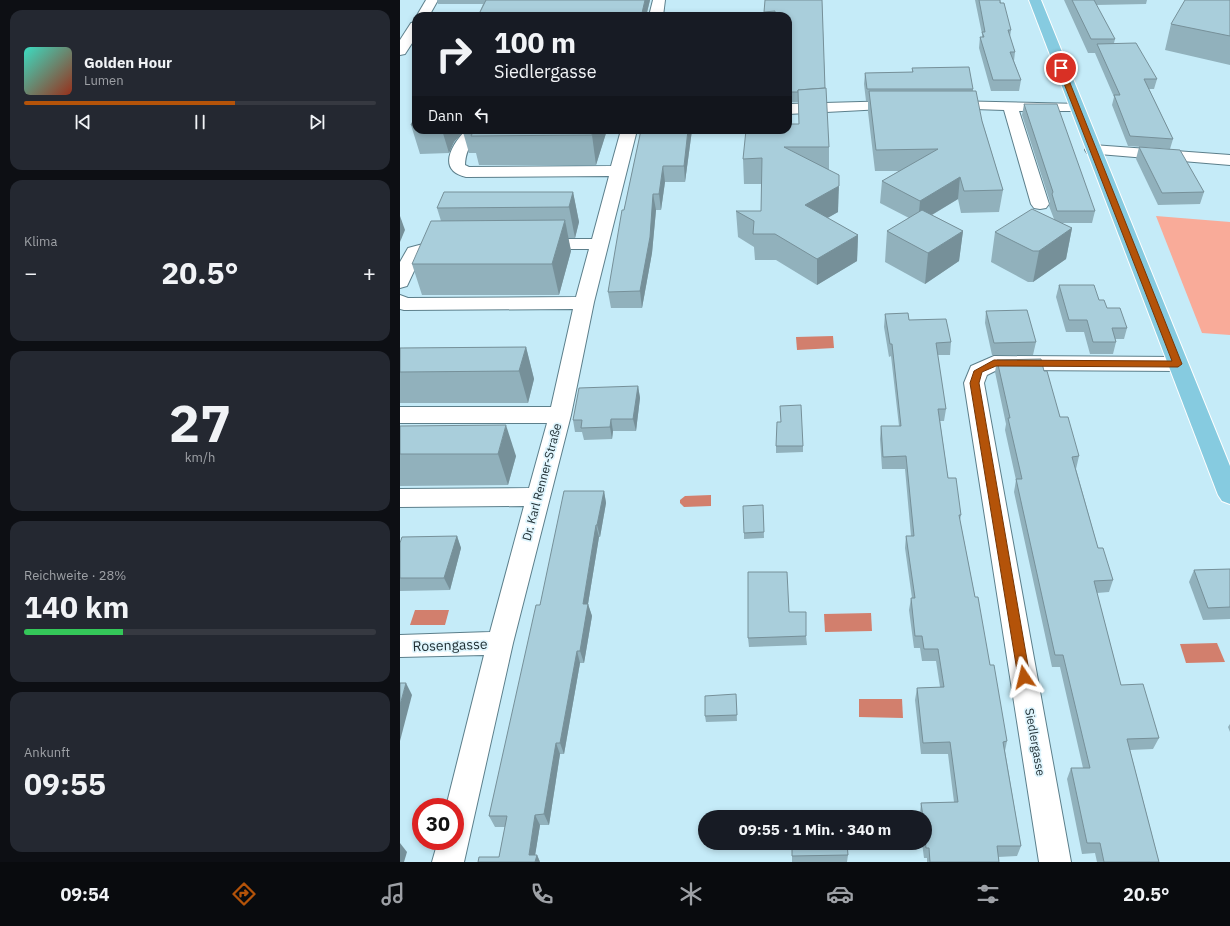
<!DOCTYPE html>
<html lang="de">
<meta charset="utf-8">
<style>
body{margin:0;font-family:"IBM Plex Sans",sans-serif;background:#242831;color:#f1f3f6;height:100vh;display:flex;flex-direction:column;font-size:15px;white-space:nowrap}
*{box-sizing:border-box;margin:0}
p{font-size:13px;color:#9ea1a6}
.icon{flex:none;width:22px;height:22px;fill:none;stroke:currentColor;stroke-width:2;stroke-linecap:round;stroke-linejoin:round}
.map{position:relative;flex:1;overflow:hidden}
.details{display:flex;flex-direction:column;gap:10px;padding:10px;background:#0d0f14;width:400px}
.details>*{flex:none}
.banner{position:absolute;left:12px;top:12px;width:380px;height:122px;border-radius:12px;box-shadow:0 2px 6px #0003;background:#171b24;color:#f1f3f6;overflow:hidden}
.speed{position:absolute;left:12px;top:798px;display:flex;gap:8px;font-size:20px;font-weight:700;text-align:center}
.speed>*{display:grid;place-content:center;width:52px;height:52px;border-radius:50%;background:#171b24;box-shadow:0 2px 6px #0003;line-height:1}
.speed .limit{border:6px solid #d22;background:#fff;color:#111}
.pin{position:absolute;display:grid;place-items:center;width:34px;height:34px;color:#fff;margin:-17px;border:2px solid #fff;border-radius:50%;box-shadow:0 1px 4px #0007}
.me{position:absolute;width:44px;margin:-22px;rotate:350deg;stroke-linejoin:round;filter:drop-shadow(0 0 3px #0008)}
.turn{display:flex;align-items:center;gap:14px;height:84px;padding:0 16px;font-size:18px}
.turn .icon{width:52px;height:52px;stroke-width:2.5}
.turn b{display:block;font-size:28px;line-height:34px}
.then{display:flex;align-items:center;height:38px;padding:0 16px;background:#0003;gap:8px;font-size:15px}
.big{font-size:30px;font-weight:700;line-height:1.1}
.details .card{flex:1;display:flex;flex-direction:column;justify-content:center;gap:6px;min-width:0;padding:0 14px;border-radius:12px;background:#242831}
.details .dial{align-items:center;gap:0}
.dial b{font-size:52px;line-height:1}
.song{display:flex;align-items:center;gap:12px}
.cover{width:48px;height:48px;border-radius:6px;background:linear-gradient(135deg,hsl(170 70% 55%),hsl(10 70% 35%))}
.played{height:4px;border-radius:2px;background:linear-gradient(90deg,#b45309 60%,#363941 60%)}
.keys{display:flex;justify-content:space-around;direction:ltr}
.heat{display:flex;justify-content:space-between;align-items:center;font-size:22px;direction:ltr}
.charge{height:6px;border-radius:3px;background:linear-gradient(90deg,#34c759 28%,#363941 0)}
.trip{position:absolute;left:298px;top:810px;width:234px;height:40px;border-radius:20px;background:#171b24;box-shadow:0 2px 6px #0003;font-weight:700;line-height:40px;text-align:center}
.dock{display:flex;height:64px;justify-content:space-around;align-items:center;background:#090b0e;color:#9ea1a6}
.dock .icon{width:28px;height:28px}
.dock .on{color:#b45309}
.dock b{font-size:18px;color:#f1f3f6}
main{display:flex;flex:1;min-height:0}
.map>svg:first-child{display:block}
.green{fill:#f9ab99}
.water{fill:#d27f6d}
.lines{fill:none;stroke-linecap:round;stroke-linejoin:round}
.minor-casing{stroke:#5c7f8b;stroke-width:2}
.major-casing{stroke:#fff;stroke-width:2}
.minor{fill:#fff;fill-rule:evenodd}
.major{fill:#86cbe0;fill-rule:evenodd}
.wall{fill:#91b1bc}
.shaded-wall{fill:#769099}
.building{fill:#a9cedb;stroke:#769099}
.route{fill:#b45309;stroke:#753606}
.labels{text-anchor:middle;stroke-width:3.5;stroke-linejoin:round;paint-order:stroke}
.street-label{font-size:12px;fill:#213035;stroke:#dff5fd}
.near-street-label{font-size:14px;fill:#213035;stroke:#dff5fd}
</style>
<main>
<section class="details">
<div class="card">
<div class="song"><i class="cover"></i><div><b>Golden Hour</b><p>Lumen</p></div></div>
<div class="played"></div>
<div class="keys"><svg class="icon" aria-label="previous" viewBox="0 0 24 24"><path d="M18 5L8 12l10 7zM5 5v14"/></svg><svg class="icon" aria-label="pause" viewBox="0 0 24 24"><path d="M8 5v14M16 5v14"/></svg><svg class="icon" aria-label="next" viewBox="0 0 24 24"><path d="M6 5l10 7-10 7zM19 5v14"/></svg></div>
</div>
<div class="card"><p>Klima</p>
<div class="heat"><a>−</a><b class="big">20.5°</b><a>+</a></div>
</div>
<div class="card dial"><b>27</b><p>km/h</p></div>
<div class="card"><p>Reichweite · 28%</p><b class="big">140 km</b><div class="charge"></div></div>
<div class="card"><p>Ankunft</p><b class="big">09:55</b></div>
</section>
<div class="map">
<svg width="830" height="862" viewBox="0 0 830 862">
<rect width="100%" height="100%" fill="#c5ebf8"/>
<path class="green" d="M756 216 830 222V335L802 333Z"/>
<g class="water">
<path d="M433 336 434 348 397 350 396 337Z"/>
<path d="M311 495V506L284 507 280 503V500L285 496Z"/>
<path d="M15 610H49L45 625H10Z"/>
<path d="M471 613 472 631 425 632 424 614Z"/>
<path d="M817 643 825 662 786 663 780 644Z"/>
<path d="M459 699H502L503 718 459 717Z"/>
</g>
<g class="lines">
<defs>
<g id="minor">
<path d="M26 0H38L29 16 16 17Z"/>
<path d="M253 0H265L263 16H249Z"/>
<path d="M16 22V37L5 54 0 55V40L11 23Z"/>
<path d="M497 101 502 102 504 105 502 108 388 114V104Z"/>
<path d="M550 101 681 104 683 107 681 110 676 111H619L649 204 646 208 640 209 634 208 631 204 604 110 545 108 543 105 545 102Z"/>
<path d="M66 130H84C74 144 66 145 65 165L69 167 211 166 221 130H237L194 302 171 415 113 643 64 862H32L38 841H55V807H46L84 655 0 657V635L90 632 124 506 0 507V489L129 488 147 423H0V407H151L173 309 4 310 0 309V295L8 298 176 297 189 249H141L135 248 132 244 135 240 141 239H192L209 176 66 177C37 170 51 145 66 130Z"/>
<path d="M693 145 830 155V165L687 153 685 150 687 147Z"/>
<path d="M38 240 53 241 56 245 53 249 39 250 21 256 7 286 0 288V262L8 248Z"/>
<path d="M594 356 778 357 785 359 788 364 785 369 778 371 597 370 587 375 584 383 671 862H639L564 383 571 366Z"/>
</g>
<path id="major" d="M629 0H641L830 466V504L822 501 818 495Z"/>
</defs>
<use href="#minor" class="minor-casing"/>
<use href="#major" class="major-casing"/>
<use href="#minor" class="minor"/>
<use href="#major" class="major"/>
</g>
<g class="wall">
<path d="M37 0H250L247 13H306L307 16H78L83 4H38Z"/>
<path d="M422 0 425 88 429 147V170L438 212 427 218 458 235 457 261 417 285 376 260H355L354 247 338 237 336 211H361L362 184H344L343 159 399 124 398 102H388V16H364V12Z"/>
<path d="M575 0H600L611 30 610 37 615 52 614 61 621 80 619 91H591L579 48 580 37H582V34Z"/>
<path d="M664 0H747L746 4 696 5 715 39 714 43 757 79 754 89H749L773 139 770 149 728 146 712 105 714 97 695 53H688Z"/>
<path d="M830 0V65L765 50 771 24Z"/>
<path d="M512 68 573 89V91L603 190 599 212 561 213 558 199 532 215 563 231 559 261 525 284 485 262 487 231 509 218 480 203 482 181 499 171H475L468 112V101H466L464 84 465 73 512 72Z"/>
<path d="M624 104 695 211 692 223H661L672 228 666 259 633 282H628L591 262 595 232 654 219 649 206 650 202 622 115Z"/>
<path d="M16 115V130H207L196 165H79L76 153H69L63 132 54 142 49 153 20 154 11 125Z"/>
<path d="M241 130H292L285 182H265L261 210H256L252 253 242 308H211L208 292 224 210Z"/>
<path d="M739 147 804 192 800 204 758 205 736 159Z"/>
<path d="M173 192 179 222 175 238H168L171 251 159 295H22L12 264 41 221 37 208Z"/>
<path d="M659 285 699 300 727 328 724 339H715L716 342 713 354H690L684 332H666L656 297Z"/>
<path d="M586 311 636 342 633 355H592L585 323Z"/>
<path d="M485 314 509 320 551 342 550 355H537L546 409 544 421H540L548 478 561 515 560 520 575 597 590 665 607 741 605 751 621 846 617 856 598 857 599 862H527V858H524L522 843H525V817H520V814L521 803 554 802 548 754H521L515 700 517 688 540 687 536 661H522L520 648H514L509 610 511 598H512L505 548 506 536H511L505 469H482L480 439 481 426H499L491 356 489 357 484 327Z"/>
<path d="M126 347 134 379 128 403H0V348Z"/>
<path d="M597 360 644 371 660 417 679 456 676 469 698 548 713 580 709 592 697 593 721 685 759 738 753 749 730 750 759 862H697L695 853 682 854 667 779 671 768H683L660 667H652L614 492 616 480 605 430 606 424 595 372Z"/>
<path d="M238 386 240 398 236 431H213L212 439 184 440 182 432H175L173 420Z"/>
<path d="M0 426 116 456 108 485 0 486Z"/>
<path d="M376 446H403V452L376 453Z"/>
<path d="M204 491 206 503 200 537H199L188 604 192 616 184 663H180L164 754H160L149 825H140L135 855H137L140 862H78L99 857 105 827H95L89 816 140 605Z"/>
<path d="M363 505 364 538 344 539V533Z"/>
<path d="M57 536 61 548 50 590 0 591V543Z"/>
<path d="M830 569V619L803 620 789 582 794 570Z"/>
<path d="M389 612 406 636 407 645 349 647 348 638Z"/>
<path d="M336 694 337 721 306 722 305 716Z"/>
<path d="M830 724V732L828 727Z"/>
<path d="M392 843 448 855 447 862H392Z"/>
</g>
<g class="shaded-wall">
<path d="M245 0H250L246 16 242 13Z"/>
<path d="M42 130H62L63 132 54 142 49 153Z"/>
<path d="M193 130H207L196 165 192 135Z"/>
<path d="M288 130H292L285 182 284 166Z"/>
<path d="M263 166 265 182 261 210 259 194Z"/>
<path d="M560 177 558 199 518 223 520 201Z"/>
<path d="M439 186 438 212 405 231V205Z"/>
<path d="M173 192 179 222 175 238 169 207Z"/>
<path d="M253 194 256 210 252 253 242 308 240 291Z"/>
<path d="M0 216 5 230 0 242Z"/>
<path d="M165 220 171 251 159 295 152 264Z"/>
<path d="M672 228 666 259 633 282 639 251Z"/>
<path d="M563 231 559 261 525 284 528 253Z"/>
<path d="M458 235 457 261 417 285V259Z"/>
<path d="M126 347 134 379 128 403 119 371Z"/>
<path d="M238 386 240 398 236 431 233 419Z"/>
<path d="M211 419 213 431 212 439 210 427Z"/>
<path d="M106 425 116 456 108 485 98 454Z"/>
<path d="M204 491 206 503 200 537 197 525Z"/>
<path d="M196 525 199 537 188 604 192 616 184 663 180 651 183 604Z"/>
<path d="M57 536 61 548 50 590 44 578Z"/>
<path d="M177 651 180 663 164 754 160 743Z"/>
<path d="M6 683 12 695 0 741V705Z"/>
<path d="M156 743 160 754 149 825 144 814Z"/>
<path d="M135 815 140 825 134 862 129 855Z"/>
<path d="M0 843 7 852 4 862H0Z"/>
<path d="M137 855 140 862H135Z"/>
</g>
<g class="building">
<path d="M86 0H245L242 13H306V16H78Z"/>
<path d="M365 0H422L425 88 398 90V92H388V16H375V11L364 12Z"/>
<path d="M579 0H600V3H604L611 30H608L615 52H610L621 80H593L580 37H584L582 32H585Z"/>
<path d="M672 0H694L715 39H691Z"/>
<path d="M785 0H830V36L771 24Z"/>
<path d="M736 43 757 79H744L773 139 730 136 714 95H720L697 44Z"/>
<path d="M569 67 573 89H467L465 73 513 72 512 68Z"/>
<path d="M426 88 429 147H384L439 175V186L405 205 458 235 417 259 375 234H353L354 221 336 211H361L362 158 343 159 346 130H388V124H399L398 90Z"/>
<path d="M469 91H576L582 121 603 190 564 191 560 177 520 201 482 181 538 149 476 150Z"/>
<path d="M624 104H657L695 211H657L652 194 653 192Z"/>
<path d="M16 115V125H11Z"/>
<path d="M74 130H193L192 135 71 136Z"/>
<path d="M241 130H288L284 166H263L259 194H253L250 237 240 291 208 292 222 210H224Z"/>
<path d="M739 147 780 150 804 192 762 193Z"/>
<path d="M44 192H173L169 207 37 208Z"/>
<path d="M632 209 672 228 639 251H633L595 232Z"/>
<path d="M522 210 563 231 528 253 487 231Z"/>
<path d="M165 220 152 264H12L31 221Z"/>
<path d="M659 285H694L699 300H704L707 308H720L727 328H712L716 342H693L687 320H669Z"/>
<path d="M627 310 636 342 594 343 586 311Z"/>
<path d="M508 313 509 320 546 319 551 342 536 343 546 409H538L548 478H556L561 515H559L575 597H578L590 665H594L607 741 603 742 621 846H597L599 862H530L529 848H526L525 839V817H523L521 803 558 802 550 742 523 743 517 688 544 687 538 649H524L522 636H515L511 598H515L506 536H514L506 456 483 457 481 426H501L492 344H490L485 314Z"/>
<path d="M126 347 119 371 0 372V348Z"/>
<path d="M641 359 644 371H647L660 417H668L679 456 672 457 698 548H703L713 580 694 581 721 685 743 684 759 738 727 739 759 862H704L700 843H687L671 768H690L663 655H655L616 479H622L608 418H610L597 360Z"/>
<path d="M238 386 233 419H211L210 427 181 428 182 420H173L179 388Z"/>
<path d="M401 405 403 446H376L377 422H381L380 406Z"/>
<path d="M106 425 98 454H0V426Z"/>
<path d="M164 491H204L197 525H196L183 604H188L180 651H177L160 743H156L144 814 135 815 129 855H137L135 862H78L79 857H99L107 816H89L136 605H140Z"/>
<path d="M363 505 364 532 344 533 343 506Z"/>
<path d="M57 536 44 578H0V543L2 537Z"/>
<path d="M830 569V607L808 608 794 570Z"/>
<path d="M348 572H387L389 612H406V636L348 638Z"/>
<path d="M0 683H6L0 705Z"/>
<path d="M336 694 337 715 305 716V696Z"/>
<path d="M392 843H447L448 855 392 856Z"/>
</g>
<path class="route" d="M661 66 664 68 782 364 778 367 596 366 582 372 579 383 630 677 628 680 624 682 620 680 618 677 570 383 574 371 594 360 772 361 658 68Z"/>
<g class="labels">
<g class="street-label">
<text transform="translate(142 482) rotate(-75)" y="4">Dr. Karl Renner-Straße</text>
<text transform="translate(635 742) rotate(80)" y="4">Siedlergasse</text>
</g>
<g class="near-street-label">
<text transform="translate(50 645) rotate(-2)" y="5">Rosengasse</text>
</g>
</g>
</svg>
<div class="speed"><div class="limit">30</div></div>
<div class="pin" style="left:661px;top:68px;background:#d93025"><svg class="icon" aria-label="arrive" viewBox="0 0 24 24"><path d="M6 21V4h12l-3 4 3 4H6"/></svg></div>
<svg class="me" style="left:624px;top:677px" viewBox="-20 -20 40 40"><path d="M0-17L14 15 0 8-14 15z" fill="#b45309" stroke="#fff" stroke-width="4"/></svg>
<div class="trip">09:55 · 1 Min. · 340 m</div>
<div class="banner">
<div class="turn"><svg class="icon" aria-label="right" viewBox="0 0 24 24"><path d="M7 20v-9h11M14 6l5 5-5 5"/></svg><div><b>100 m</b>Siedlergasse</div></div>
<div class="then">Dann<svg class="icon" aria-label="left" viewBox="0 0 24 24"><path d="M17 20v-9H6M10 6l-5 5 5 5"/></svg></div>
</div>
</div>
</main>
<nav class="dock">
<b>09:54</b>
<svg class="icon on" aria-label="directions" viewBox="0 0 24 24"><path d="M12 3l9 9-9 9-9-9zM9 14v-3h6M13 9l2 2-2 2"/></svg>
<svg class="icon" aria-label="music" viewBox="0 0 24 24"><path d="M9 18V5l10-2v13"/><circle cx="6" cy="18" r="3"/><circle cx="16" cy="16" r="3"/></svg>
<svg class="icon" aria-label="phone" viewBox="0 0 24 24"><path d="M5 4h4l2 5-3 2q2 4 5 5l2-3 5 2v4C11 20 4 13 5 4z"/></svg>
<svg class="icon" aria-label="climate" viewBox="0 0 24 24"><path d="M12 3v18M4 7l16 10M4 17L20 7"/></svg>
<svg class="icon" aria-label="car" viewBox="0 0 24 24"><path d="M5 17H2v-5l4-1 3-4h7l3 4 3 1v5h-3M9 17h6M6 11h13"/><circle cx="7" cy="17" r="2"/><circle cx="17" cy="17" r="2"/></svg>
<svg class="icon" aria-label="filters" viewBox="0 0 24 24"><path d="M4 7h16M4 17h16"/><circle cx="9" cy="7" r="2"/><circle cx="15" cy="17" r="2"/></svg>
<b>20.5°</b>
</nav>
